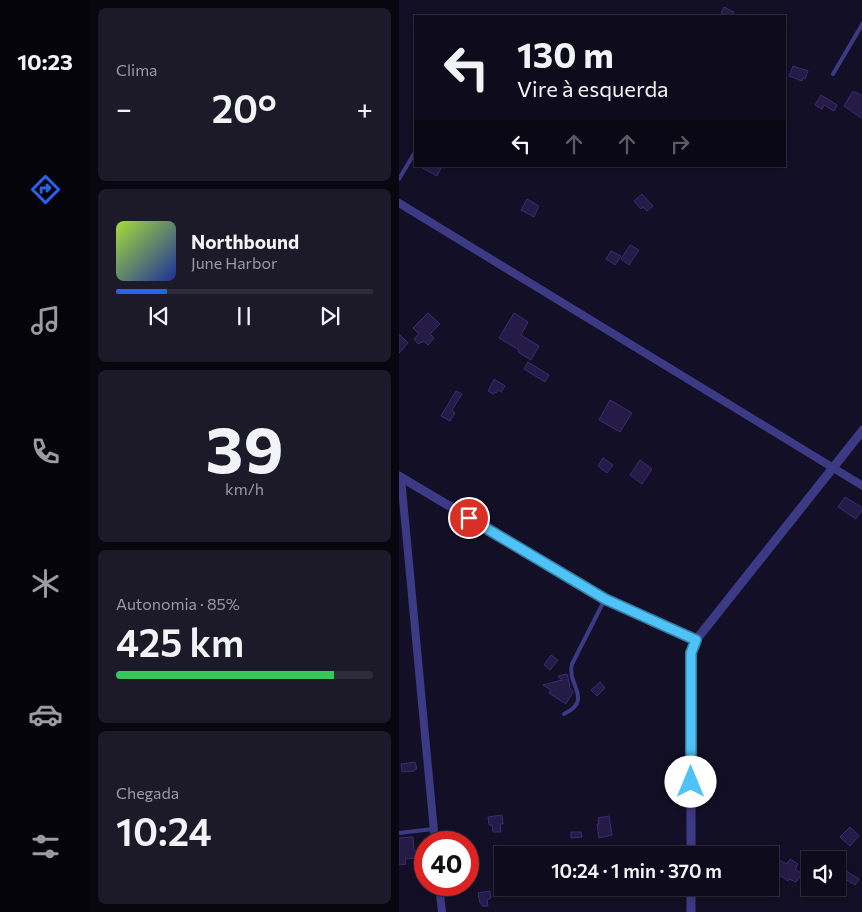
<!DOCTYPE html>
<html lang="pt">
<meta charset="utf-8">
<style>
body{margin:0;font-family:Commissioner,sans-serif;background:#1c1929;color:#f1f3f6;height:100vh;display:flex;flex-direction:column;font-size:19px;white-space:nowrap}
*{box-sizing:border-box;margin:0}
p{font-size:16px;color:#9b9ba3}
.icon{flex:none;width:28px;height:28px;fill:none;stroke:currentColor;stroke-width:2;stroke-linecap:round;stroke-linejoin:round}
.map{position:relative;flex:1;overflow:hidden}
.side{display:flex;flex-direction:column;gap:8px;padding:8px;background:#08060f;width:309px}
.side>*{flex:none}
.top-card{position:absolute;left:15px;top:15px;width:372px;height:152px;border-radius:0px;box-shadow:0 2px 8px #0003,0 0 0 1px #2e2b3b;background:#0e0b1c;color:#f1f3f6;overflow:hidden}
.controls{position:absolute;left:402px;top:851px;display:grid;gap:10px}
.controls a{display:grid;place-items:center;width:45px;height:45px;border-radius:0px;background:#0e0b1c;box-shadow:0 2px 8px #0003,0 0 0 1px #2e2b3b;font-size:25px}
.speed{position:absolute;left:15px;top:831px;display:flex;gap:10px;font-size:25px;font-weight:700;text-align:center}
.speed>*{display:grid;place-content:center;width:65px;height:65px;border-radius:50%;background:#0e0b1c;box-shadow:0 2px 8px #0003,0 0 0 1px #2e2b3b;line-height:1}
.speed .limit{border:8px solid #d22;background:#fff;color:#111}
.pin{position:absolute;display:grid;place-items:center;width:42px;height:42px;color:#fff;margin:-21px;border:2px solid #fff;border-radius:50%;box-shadow:0 1px 5px #0007}
.me{position:absolute;width:55px;margin:-28px;rotate:0deg;stroke-linejoin:round;filter:drop-shadow(0 0 4px #0008)}
.turn{display:flex;align-items:center;gap:18px;height:105px;padding:0 20px;font-size:22px}
.turn .icon{width:65px;height:65px;stroke-width:2.5}
.turn b{display:block;font-size:35px;line-height:42px}
.lanes{display:flex;align-items:center;height:48px;padding:0 20px;background:#0003;justify-content:center;gap:25px;direction:ltr}
.lanes .off{opacity:.35}
.big{font-size:38px;font-weight:600;line-height:1.1}
.side .card{flex:1;display:flex;flex-direction:column;justify-content:center;gap:8px;min-width:0;padding:0 18px;border-radius:8px;background:#1c1929}
.side .dial{align-items:center;gap:0}
.dial b{font-size:65px;line-height:1}
.song{display:flex;align-items:center;gap:15px}
.cover{width:60px;height:60px;border-radius:8px;background:linear-gradient(135deg,hsl(80 70% 55%),hsl(230 70% 35%))}
.played{height:5px;border-radius:2px;background:linear-gradient(90deg,#2563eb 20%,#2e2b3b 20%)}
.keys{display:flex;justify-content:space-around;direction:ltr}
.heat{display:flex;justify-content:space-between;align-items:center;font-size:28px;direction:ltr}
.charge{height:8px;border-radius:4px;background:linear-gradient(90deg,#34c759 85%,#2e2b3b 0)}
.trip{position:absolute;left:95px;top:846px;width:285px;height:50px;border-radius:0px;background:#0e0b1c;box-shadow:0 2px 8px #0003,0 0 0 1px #2e2b3b;font-weight:600;line-height:50px;text-align:center}
main{display:flex;flex:1;min-height:0}
.menu{display:flex;flex-direction:column;width:90px;justify-content:space-around;align-items:center;background:#06040b;color:#9b9ba3}
.menu .icon{width:35px;height:35px}
.menu .active{color:#2563eb}
.menu b{font-size:22px;color:#f1f3f6}
.map>svg:first-child{display:block}
.building{fill:#241b47;stroke:#3b2d73}
.lines{fill:none;stroke-linecap:round;stroke-linejoin:round}
.service{stroke:#3d3a85;stroke-width:4}
.minor{stroke:#3d3a85;stroke-width:8}
.tertiary{stroke:#3d3a85;stroke-width:9}
.route-casing{stroke:#337fa1;stroke-width:12}
.route{stroke:#4fc3f7;stroke-width:9}
</style>
<main>
<nav class="menu">
<b>10:23</b>
<svg class="icon active" aria-label="directions" viewBox="0 0 24 24"><path d="M12 3l9 9-9 9-9-9zM9 14v-3h6M13 9l2 2-2 2"/></svg>
<svg class="icon" aria-label="music" viewBox="0 0 24 24"><path d="M9 18V5l10-2v13"/><circle cx="6" cy="18" r="3"/><circle cx="16" cy="16" r="3"/></svg>
<svg class="icon" aria-label="phone" viewBox="0 0 24 24"><path d="M5 4h4l2 5-3 2q2 4 5 5l2-3 5 2v4C11 20 4 13 5 4z"/></svg>
<svg class="icon" aria-label="climate" viewBox="0 0 24 24"><path d="M12 3v18M4 7l16 10M4 17L20 7"/></svg>
<svg class="icon" aria-label="car" viewBox="0 0 24 24"><path d="M5 17H2v-5l4-1 3-4h7l3 4 3 1v5h-3M9 17h6M6 11h13"/><circle cx="7" cy="17" r="2"/><circle cx="17" cy="17" r="2"/></svg>
<svg class="icon" aria-label="filters" viewBox="0 0 24 24"><path d="M4 7h16M4 17h16"/><circle cx="9" cy="7" r="2"/><circle cx="15" cy="17" r="2"/></svg>
</nav>
<section class="side">
<div class="card"><p>Clima</p>
<div class="heat"><a>−</a><b class="big">20°</b><a>+</a></div>
</div>
<div class="card">
<div class="song"><i class="cover"></i><div><b>Northbound</b><p>June Harbor</p></div></div>
<div class="played"></div>
<div class="keys"><svg class="icon" aria-label="previous" viewBox="0 0 24 24"><path d="M18 5L8 12l10 7zM5 5v14"/></svg><svg class="icon" aria-label="pause" viewBox="0 0 24 24"><path d="M8 5v14M16 5v14"/></svg><svg class="icon" aria-label="next" viewBox="0 0 24 24"><path d="M6 5l10 7-10 7zM19 5v14"/></svg></div>
</div>
<div class="card dial"><b>39</b><p>km/h</p></div>
<div class="card"><p>Autonomia · 85%</p><b class="big">425 km</b><div class="charge"></div></div>
<div class="card"><p>Chegada</p><b class="big">10:24</b></div>
</section>
<div class="map">
<svg width="464" height="912" viewBox="0 0 464 912">
<rect width="100%" height="100%" fill="#130f26"/>
<g class="building">
<path d="M325 7 335 12 333 16H329L322 13Z"/>
<path d="M394 66 409 71 406 79 404 78 403 81 390 76Z"/>
<path d="M454 91 464 96V119L445 106Z"/>
<path d="M422 95 438 105 435 111 425 105 423 109 416 105Z"/>
<path d="M20 166H43L38 176Z"/>
<path d="M243 194 254 206 248 211 244 207 242 209 235 201Z"/>
<path d="M128 199 140 206 135 217 122 210Z"/>
<path d="M231 245 240 250 230 265 222 259Z"/>
<path d="M212 251 222 256 216 265 207 259Z"/>
<path d="M29 313 41 324 31 334 35 338 29 345 25 341 19 344 15 339 20 334 14 328Z"/>
<path d="M115 313 129 322 122 335 140 346 132 360 119 352 120 350 100 338Z"/>
<path d="M0 334 9 343 0 353Z"/>
<path d="M129 362 150 375 146 382 125 369Z"/>
<path d="M95 379 106 386 102 392 99 390 97 393 95 392 94 394 89 391Z"/>
<path d="M57 391 63 394 53 410 56 413 51 421 42 416Z"/>
<path d="M211 400 233 413 221 432 200 420Z"/>
<path d="M204 458 214 465 208 473 199 466Z"/>
<path d="M241 460 253 469 243 484 231 475Z"/>
<path d="M446 497 464 508 457 519 439 507Z"/>
<path d="M152 655 159 660 151 670 145 665Z"/>
<path d="M168 674 171 686 170 687 174 692 167 704 150 693 152 690 144 685 163 680 159 676Z"/>
<path d="M201 682 206 688 198 696 192 690Z"/>
<path d="M16 762 18 769 15 770V771L3 772 2 764Z"/>
<path d="M103 815 104 824H101L102 832H94L93 825H90L89 817Z"/>
<path d="M210 816 213 835 200 838 198 824H200L199 818Z"/>
<path d="M451 827 460 836 451 846 441 837Z"/>
<path d="M172 832H182L183 837 172 838Z"/>
<path d="M14 837 15 851H17V858L6 859 7 864 0 865V838Z"/>
<path d="M391 859 399 864 396 869 403 874 397 882 390 879 389 881 380 875 382 874 375 869 380 860 388 864Z"/>
<path d="M447 871 460 879 456 885 443 877Z"/>
<path d="M91 891 92 898 88 900 89 906H83V903H81L79 893Z"/>
</g>
<g class="lines">
<g class="service">
<path d="M434 74 464 23"/>
<path d="M0 179 16 152"/>
<path d="M165 714C195 700 167 684 173 664L206 599"/>
<path d="M0 833 34 829"/>
</g>
<g class="minor">
<path d="M0 203 464 486"/>
<path d="M2 478 36 842"/>
<path d="M40 885 43 912"/>
</g>
<g class="tertiary">
<path d="M0 476 206 599 297 640"/>
<path d="M292 855V653L297 640 464 430"/>
<path d="M292 912V888"/>
</g>
</g>
<g class="lines">
<defs>
<path id="route" d="M70 518 206 599 297 640 292 653V782"/>
</defs>
<use href="#route" class="route-casing"/>
<use href="#route" class="route"/>
</g>
</svg>
<div class="controls">
<a><svg class="icon" aria-label="sound" viewBox="0 0 24 24"><path d="M4 9h4l5-4v14l-5-4H4zM17 9q2 3 0 6"/></svg></a>
</div>
<div class="speed"><div class="limit">40</div></div>
<div class="pin" style="left:70px;top:518px;background:#d93025"><svg class="icon" aria-label="arrive" viewBox="0 0 24 24"><path d="M6 21V4h12l-3 4 3 4H6"/></svg></div>
<svg class="me" style="left:292px;top:782px" viewBox="-20 -20 40 40"><circle r="19" fill="#fff"/><path d="M0-13L10 11 0 6-10 11z" fill="#4fc3f7"/></svg>
<div class="trip">10:24 · 1 min · 370 m</div>
<div class="top-card">
<div class="turn"><svg class="icon" aria-label="left" viewBox="0 0 24 24"><path d="M17 20v-9H6M10 6l-5 5 5 5"/></svg><div><b>130 m</b>Vire à esquerda</div></div>
<div class="lanes"><svg class="icon" aria-label="left" viewBox="0 0 24 24"><path d="M17 20v-9H6M10 6l-5 5 5 5"/></svg><svg class="icon off" aria-label="ahead" viewBox="0 0 24 24"><path d="M12 20V5M6 11l6-6 6 6"/></svg><svg class="icon off" aria-label="ahead" viewBox="0 0 24 24"><path d="M12 20V5M6 11l6-6 6 6"/></svg><svg class="icon off" aria-label="right" viewBox="0 0 24 24"><path d="M7 20v-9h11M14 6l5 5-5 5"/></svg></div>
</div>
</div>
</main>
